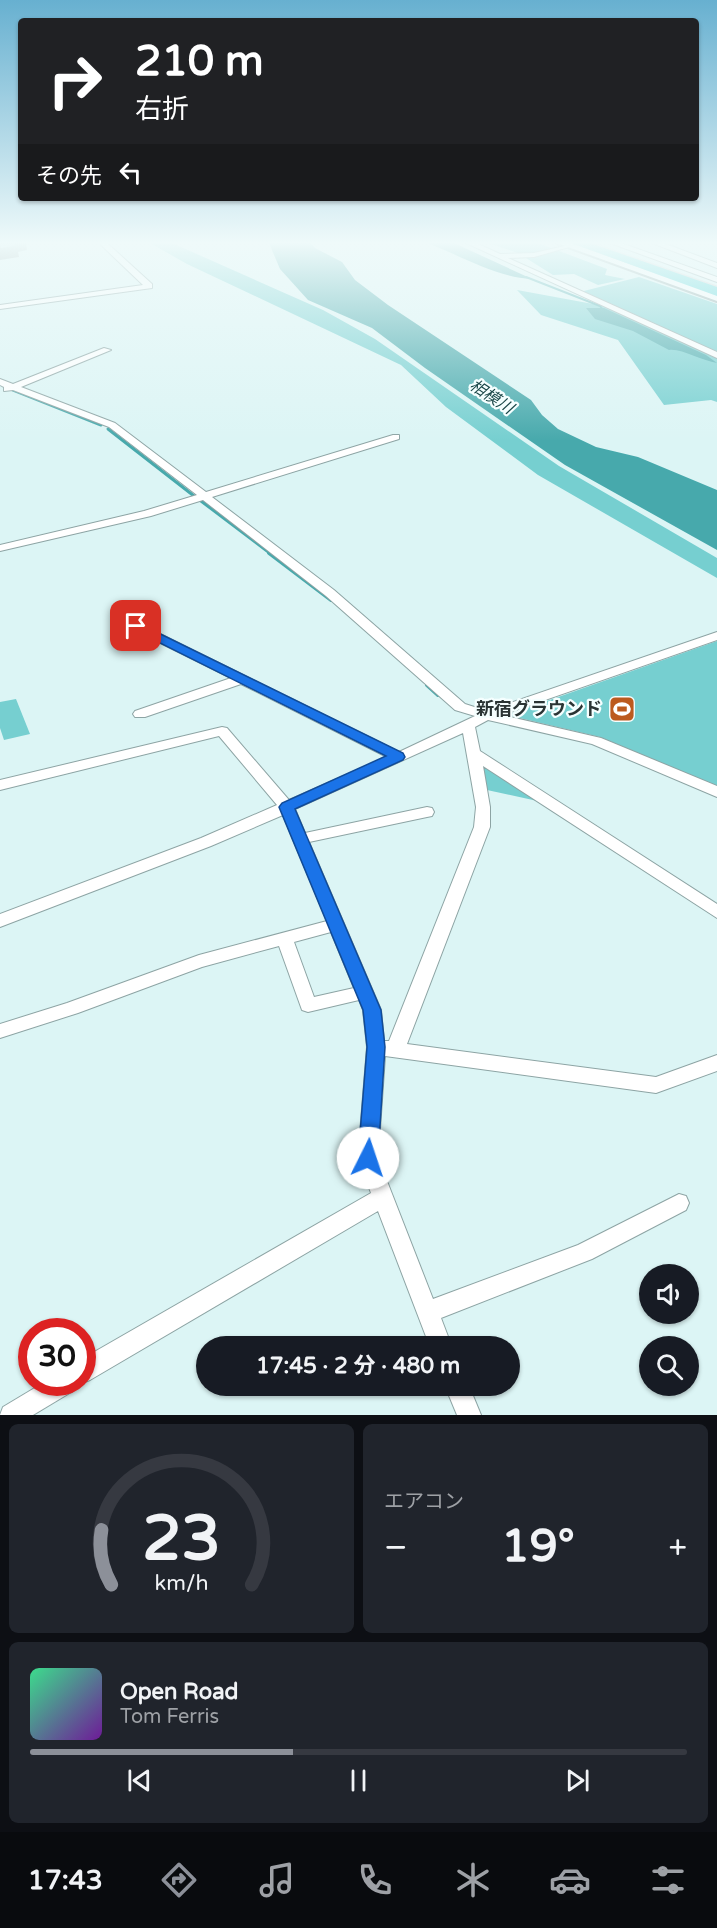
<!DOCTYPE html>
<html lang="ja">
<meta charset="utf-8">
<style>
body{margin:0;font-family:"Varela Round","Noto Sans JP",sans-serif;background:#20242c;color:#f1f3f6;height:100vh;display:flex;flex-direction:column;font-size:22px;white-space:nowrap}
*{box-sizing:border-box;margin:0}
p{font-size:20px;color:#9ea1a6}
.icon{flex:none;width:33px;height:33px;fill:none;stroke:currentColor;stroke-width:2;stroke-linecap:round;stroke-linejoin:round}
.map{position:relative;height:1415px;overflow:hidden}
.details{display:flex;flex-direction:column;gap:9px;padding:9px;background:#0d0f14;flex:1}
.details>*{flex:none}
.hud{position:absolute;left:18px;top:18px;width:681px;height:183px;border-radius:6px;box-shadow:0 2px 4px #0004;background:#202124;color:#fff;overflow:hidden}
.buttons{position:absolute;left:639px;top:1264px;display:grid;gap:12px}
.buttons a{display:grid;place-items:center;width:60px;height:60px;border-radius:50%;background:#171b24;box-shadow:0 2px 4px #0004;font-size:30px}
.speed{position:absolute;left:18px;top:1318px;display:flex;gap:12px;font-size:30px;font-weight:700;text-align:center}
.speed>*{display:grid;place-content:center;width:78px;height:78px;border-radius:50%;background:#171b24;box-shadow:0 2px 4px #0004;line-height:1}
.speed .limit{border:9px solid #d22;background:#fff;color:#111}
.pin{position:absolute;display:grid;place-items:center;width:51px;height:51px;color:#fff;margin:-26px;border-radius:12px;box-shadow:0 3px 9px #0006}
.me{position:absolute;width:66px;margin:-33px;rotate:4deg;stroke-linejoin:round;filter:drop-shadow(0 0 4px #0008)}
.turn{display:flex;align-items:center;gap:21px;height:126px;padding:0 18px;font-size:27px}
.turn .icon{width:78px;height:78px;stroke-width:2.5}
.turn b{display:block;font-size:42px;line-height:51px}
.then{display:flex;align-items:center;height:57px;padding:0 18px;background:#0003;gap:12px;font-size:22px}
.big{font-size:45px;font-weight:700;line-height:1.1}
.details .tile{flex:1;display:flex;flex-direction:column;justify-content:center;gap:9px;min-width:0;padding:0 21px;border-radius:9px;background:#20242c}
.details .dial{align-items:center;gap:0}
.dial svg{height:156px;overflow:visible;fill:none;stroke:#363941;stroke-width:7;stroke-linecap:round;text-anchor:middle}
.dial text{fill:#f1f3f6;stroke:none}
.song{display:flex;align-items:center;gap:18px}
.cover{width:72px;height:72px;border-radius:9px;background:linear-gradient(135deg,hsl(150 70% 55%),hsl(280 70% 35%))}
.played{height:6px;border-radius:3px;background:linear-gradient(90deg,#8c9099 40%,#363941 40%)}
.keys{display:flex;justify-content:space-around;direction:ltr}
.heat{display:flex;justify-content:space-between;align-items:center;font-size:33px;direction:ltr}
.details .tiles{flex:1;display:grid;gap:9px;grid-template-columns:1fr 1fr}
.tile:last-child{grid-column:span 2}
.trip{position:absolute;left:196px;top:1336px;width:324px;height:60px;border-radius:30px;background:#171b24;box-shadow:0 2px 4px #0004;font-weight:700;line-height:60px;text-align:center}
.tabs{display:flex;height:96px;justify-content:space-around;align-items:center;background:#090b0e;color:#9ea1a6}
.tabs .icon{width:42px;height:42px}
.tabs .on{color:#8c9099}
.tabs b{font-size:27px;color:#f1f3f6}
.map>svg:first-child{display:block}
.green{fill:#76cfd0}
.water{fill:#47a9ac}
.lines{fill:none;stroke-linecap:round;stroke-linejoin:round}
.stream-far2{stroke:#47a9ac;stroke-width:2}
.stream-far1{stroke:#47a9ac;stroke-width:3}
.stream{stroke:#47a9ac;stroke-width:4}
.minor-casing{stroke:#8da4a4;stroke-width:2}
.tertiary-casing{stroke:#8da4a4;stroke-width:4}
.motorway-casing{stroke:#d4d6d6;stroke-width:3}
.minor{fill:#fff;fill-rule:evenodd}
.tertiary{fill:#fff;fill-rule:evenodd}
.motorway{fill:#45d1d4;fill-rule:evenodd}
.shaded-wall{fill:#839494}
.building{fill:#bbd3d4;stroke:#839494;stroke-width:1.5}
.route{fill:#1a73e8;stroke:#114b97;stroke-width:1.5}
.labels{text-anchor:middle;stroke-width:4.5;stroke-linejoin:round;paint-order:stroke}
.far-water-label{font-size:16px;font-style:italic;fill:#194647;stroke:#f5ffff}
.poi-label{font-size:18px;font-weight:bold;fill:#2a3434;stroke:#f5ffff;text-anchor:end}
</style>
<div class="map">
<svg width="717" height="1415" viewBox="0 0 717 1415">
<rect width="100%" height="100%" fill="#dcf5f5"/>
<g class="green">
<path d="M150 243H172L323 310 375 339 559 466 717 558V578L538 475 446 407 401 365 187 264Z"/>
<path d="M488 243H538L607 269 605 275 625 279 598 285 574 274 553 275 518 253Z"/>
<path d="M639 277 717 304V351L708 350 717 355V402L711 400 664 405 618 340 541 315 517 290 604 306 576 293Z"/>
<path d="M717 641V786L600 737 507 715Z"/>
<path d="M16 699 30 734 4 740 0 728V702Z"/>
<path d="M482 762 542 802 487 790Z"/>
</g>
<g class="water">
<path d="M269 243H311L315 248 342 262 355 280 388 305 531 400 542 415 558 429 596 447 638 457 717 490V550L565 465 425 368 372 328 308 300 280 269Z"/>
<path d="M427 243H454L532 279C495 277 462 256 427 243Z"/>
<path d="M586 308H604L706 355 717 363C702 361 681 348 669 350L633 331 595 319Z"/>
</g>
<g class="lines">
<path class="stream-far2" d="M526 277 600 306 604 311"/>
<g class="stream-far1">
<path d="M13 390 101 425"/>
<path d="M108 429 194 496"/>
<path d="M201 501 271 554"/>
</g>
<g class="stream">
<path d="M269 553 331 600"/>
<path d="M427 685 438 695"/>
</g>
<defs>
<g id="minor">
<path d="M99 243H107L152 284V288L0 309V305L143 285Z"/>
<path d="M466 243H476L500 254 534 253 569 245V247L534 257 508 258 717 352V358Z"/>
<path d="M610 243H621L717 277V282Z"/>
<path d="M652 243H663L717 263V268Z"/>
<path d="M104 348 111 350 21 387 115 423 206 492 393 435H399V439L212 497 334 590 465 704 487 711 717 632V640L502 715 601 738 717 786V797L592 744 488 720 475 727 480 751 717 904V918L483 766 490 807V827L407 1044 656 1077 717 1055V1071L656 1093 385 1056 378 1158 433 1299 578 1245 679 1194 686 1196 689 1203 686 1210 592 1259 441 1318 452 1347H430L378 1211 90 1380 82 1383H81L82 1359 371 1193 358 1158 367 1047 363 1010 359 1000 308 1012 302 1010 279 946 202 967 78 1013 0 1038V1024L67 1003 199 955 327 921 283 815 211 846 0 927V914L201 838 277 805 219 736 0 790V780L222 727 227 728 289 800 387 757 241 684 145 717H135L133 714 135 711 231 678 132 629 130 626 132 623 136 622 399 752 475 716 455 710 326 596 203 500 151 516 0 551V545L144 511 197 495 109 427 13 390 4 391V387L0 385V379L13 384ZM463 733 476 807 474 827 389 1041H384L381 1010 309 842 427 817 432 816 434 812 432 808 427 807 305 833 295 809ZM331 932 354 988 314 997 294 942Z"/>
<path d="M43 1383H76L73 1391 33 1415H0L3 1407Z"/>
<path d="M445 1386H469L481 1415H457Z"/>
</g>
<path id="tertiary" d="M557 243H570L717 295V301Z"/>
<path id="motorway" d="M571 243H590L717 287V296Z"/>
</defs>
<use href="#minor" class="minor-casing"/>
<use href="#tertiary" class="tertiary-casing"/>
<use href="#motorway" class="motorway-casing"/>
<use href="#minor" class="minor"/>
<use href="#tertiary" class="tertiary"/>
<use href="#motorway" class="motorway"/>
</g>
<path class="shaded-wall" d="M13 243H26L27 250 18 252 19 257 0 260V249Z"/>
<path class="building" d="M0 243H14L17 246 0 249Z"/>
<linearGradient id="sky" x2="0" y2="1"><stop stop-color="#67b0d0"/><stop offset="0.55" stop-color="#effafa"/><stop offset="1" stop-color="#effafa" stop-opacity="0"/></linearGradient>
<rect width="717" height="441" fill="url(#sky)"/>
<path class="route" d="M136 622 403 753 405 757 403 760 295 809 381 1010 385 1047 378 1158 375 1164 368 1167 361 1164 358 1158 367 1047 363 1010 279 807 282 803 386 756 132 629 130 626 132 623Z"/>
<defs>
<symbol id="stadium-square" viewBox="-11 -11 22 22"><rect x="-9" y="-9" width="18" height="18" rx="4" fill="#bc5a1e" stroke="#f5ffff"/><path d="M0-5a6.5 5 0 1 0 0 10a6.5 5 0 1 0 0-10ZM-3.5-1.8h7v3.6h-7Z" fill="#fff"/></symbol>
</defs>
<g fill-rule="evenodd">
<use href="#stadium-square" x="607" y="694" width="30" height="30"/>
</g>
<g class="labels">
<g class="far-water-label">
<text transform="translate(492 396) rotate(33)" y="6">相模川</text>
</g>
<g class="poi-label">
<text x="602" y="715">新宿グラウンド</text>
</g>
</g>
</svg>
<div class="buttons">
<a><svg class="icon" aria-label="sound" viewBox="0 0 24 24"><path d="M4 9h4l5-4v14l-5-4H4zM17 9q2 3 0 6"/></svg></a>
<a><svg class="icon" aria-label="search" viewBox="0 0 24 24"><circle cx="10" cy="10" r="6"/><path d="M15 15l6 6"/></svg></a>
</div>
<div class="speed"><div class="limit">30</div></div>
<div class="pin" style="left:136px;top:626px;background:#d93025"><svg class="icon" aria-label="arrive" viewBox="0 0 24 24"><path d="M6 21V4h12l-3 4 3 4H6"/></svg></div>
<svg class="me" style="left:368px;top:1158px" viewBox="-20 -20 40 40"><circle r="19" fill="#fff"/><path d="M0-13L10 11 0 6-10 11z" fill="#1a73e8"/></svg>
<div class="trip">17:45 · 2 分 · 480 m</div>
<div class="hud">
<div class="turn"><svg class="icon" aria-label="right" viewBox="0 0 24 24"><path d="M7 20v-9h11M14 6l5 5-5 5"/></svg><div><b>210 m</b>右折</div></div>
<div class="then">その先<svg class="icon" aria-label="left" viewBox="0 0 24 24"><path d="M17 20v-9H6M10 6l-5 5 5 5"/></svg></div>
</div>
</div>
<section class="details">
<div class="tiles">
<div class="tile dial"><svg viewBox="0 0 100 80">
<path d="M14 69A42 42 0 1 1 86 69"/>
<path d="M14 69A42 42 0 0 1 9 41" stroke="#8c9099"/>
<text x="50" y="56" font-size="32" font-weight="700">23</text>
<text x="50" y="72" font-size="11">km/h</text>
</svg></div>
<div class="tile"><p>エアコン</p>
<div class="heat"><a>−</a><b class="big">19°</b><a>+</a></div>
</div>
<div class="tile">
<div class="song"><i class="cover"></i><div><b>Open Road</b><p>Tom Ferris</p></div></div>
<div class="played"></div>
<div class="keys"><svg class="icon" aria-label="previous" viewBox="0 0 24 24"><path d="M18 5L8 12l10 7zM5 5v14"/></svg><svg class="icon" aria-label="pause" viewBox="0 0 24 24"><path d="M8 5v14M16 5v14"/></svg><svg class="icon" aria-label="next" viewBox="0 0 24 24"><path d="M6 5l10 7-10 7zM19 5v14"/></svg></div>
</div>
</div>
</section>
<nav class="tabs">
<b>17:43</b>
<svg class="icon on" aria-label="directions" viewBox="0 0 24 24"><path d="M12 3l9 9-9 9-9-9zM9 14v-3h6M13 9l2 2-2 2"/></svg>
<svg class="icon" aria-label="music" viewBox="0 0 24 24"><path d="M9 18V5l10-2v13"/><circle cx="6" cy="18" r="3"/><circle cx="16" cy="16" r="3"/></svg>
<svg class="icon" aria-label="phone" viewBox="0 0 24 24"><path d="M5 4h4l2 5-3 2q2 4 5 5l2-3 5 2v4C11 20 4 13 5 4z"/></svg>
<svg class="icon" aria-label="climate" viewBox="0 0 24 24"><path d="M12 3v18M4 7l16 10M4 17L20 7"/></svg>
<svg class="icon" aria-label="car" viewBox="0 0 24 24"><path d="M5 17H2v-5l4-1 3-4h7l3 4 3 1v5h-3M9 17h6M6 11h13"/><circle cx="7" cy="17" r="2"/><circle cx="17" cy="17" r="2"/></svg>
<svg class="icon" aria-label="filters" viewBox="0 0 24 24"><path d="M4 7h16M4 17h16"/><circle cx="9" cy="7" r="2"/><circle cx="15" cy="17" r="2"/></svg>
</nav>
